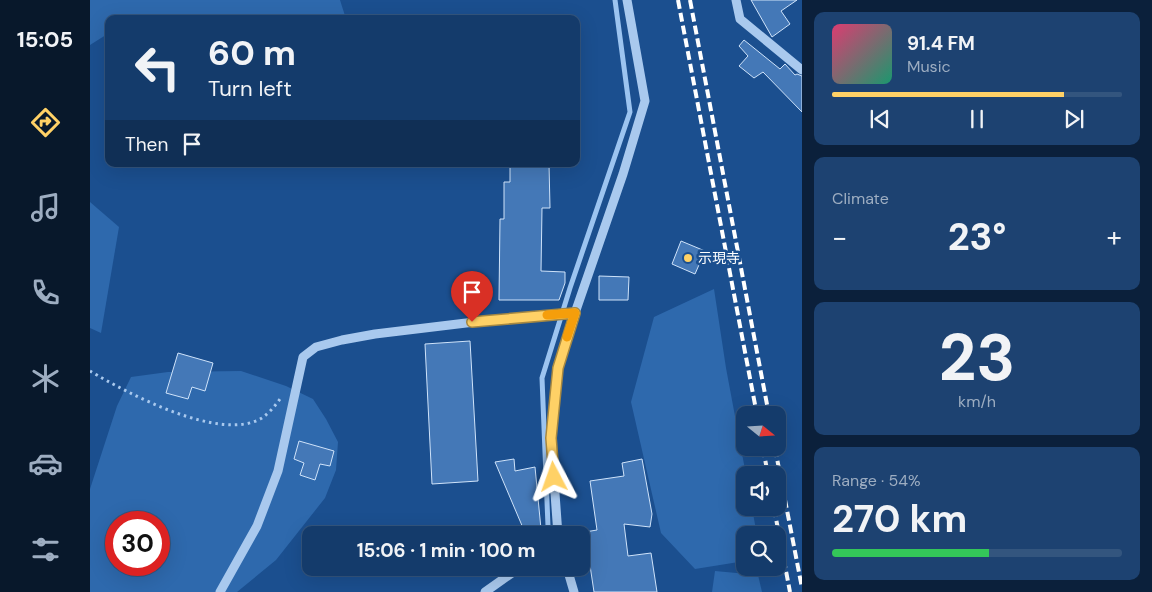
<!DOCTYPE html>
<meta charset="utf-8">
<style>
body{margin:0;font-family:"DM Sans","Noto Sans JP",sans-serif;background:#1d4271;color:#f1f3f6;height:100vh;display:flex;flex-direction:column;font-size:19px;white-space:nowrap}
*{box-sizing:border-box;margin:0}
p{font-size:16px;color:#9dadc1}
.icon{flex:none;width:28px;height:28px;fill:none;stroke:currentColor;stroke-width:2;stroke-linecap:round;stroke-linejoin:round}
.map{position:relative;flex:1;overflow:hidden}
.details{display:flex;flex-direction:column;gap:12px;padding:12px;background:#0b203b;width:350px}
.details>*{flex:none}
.hud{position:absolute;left:15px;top:15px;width:475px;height:152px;border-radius:10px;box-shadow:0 5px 20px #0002,0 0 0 1px #33557e;background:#143b6b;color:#f1f3f6;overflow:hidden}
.needle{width:32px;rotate:108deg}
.buttons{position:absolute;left:646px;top:406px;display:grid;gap:10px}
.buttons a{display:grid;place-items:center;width:50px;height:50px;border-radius:10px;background:#143b6b;box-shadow:0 5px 20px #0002,0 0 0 1px #33557e;font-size:25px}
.speed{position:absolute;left:15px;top:511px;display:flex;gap:10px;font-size:25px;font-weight:700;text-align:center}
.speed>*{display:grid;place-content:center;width:65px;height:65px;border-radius:50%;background:#143b6b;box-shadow:0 5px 20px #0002,0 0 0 1px #33557e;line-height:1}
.speed .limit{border:8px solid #d22;background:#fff;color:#111}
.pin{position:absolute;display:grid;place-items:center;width:42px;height:42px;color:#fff;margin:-51px -21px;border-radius:50% 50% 50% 0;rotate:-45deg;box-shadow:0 0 5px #0007}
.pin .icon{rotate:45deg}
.me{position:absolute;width:55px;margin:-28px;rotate:356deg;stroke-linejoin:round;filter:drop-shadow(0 0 4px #0008)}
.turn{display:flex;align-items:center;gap:18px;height:105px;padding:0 20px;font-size:22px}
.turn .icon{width:65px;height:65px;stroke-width:2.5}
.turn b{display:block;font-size:35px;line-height:42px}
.then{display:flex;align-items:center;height:48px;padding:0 20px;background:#0003;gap:10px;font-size:19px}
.big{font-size:38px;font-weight:700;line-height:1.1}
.details .tile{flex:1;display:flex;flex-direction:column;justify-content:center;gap:8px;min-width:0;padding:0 18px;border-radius:10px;background:#1d4271}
.details .dial{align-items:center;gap:0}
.dial b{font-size:65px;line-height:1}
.song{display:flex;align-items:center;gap:15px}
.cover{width:60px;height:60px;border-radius:8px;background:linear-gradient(135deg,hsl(340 70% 55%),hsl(160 70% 35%))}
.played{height:5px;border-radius:2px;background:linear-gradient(90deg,#ffd166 80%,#33557e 80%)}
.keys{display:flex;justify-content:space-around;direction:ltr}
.heat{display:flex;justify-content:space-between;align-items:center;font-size:28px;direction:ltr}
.charge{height:8px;border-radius:4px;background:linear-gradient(90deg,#34c759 54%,#33557e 0)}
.trip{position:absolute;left:212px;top:526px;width:288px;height:50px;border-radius:10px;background:#143b6b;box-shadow:0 5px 20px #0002,0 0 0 1px #33557e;font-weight:700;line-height:50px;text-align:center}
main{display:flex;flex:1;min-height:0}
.dock{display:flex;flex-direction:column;width:90px;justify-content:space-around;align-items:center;background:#08182b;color:#9dadc1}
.dock .icon{width:35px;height:35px}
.dock .current{color:#ffd166}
.dock b{font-size:22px;color:#f1f3f6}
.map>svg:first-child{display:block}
.green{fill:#2e69ad;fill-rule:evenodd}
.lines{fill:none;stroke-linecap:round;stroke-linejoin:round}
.stream{stroke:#9cc4f0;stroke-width:5}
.building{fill:#4478b7;stroke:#cfe3fa}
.path{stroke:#a9c9ee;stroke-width:3;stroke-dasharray:2.5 4;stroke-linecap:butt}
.minor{stroke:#a9c9ee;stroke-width:9}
.rail{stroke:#fff;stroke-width:4;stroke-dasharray:9 4;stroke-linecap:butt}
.route-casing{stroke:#a68842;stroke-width:12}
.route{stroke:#ffd166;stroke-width:9}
.slow{stroke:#f59e0b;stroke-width:9}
.poi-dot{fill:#ffd166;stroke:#1b4f8f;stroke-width:2}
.labels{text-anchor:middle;stroke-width:5;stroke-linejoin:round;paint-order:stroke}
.poi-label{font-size:14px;fill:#fff;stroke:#1b4f8f;text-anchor:start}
</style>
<main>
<nav class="dock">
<b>15:05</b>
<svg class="icon current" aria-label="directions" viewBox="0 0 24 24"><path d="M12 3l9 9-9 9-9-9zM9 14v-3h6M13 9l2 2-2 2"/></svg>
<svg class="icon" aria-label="music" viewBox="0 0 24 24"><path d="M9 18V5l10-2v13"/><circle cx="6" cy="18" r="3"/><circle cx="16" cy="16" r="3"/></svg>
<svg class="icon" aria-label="phone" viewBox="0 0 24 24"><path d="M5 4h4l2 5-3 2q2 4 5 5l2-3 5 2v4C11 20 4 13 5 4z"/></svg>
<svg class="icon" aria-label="climate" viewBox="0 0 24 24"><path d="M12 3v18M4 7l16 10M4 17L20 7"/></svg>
<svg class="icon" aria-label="car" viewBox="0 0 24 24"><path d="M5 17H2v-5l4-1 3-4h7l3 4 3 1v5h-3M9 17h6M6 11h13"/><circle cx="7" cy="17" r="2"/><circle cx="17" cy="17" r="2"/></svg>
<svg class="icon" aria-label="filters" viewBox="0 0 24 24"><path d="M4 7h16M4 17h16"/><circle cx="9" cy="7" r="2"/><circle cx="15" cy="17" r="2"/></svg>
</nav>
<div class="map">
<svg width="712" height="592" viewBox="0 0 712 592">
<rect width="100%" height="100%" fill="#1b4f8f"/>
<g class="green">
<path d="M0 0H250L256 19H19V33L0 45Z"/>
<path d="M0 202 29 227 11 333 0 328Z"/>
<path d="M624 289 636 368 656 475 655 508H662L667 535H655V561L605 569 571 533 541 402 564 317Z"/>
<path d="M151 371 196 386 223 399 236 419 248 442 246 470 235 498 186 560 147 592H0V489L27 406 41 377 78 372ZM26 522H69V565H26Z"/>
<path d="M625 571 668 575 672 592H622Z"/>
</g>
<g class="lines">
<path class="stream" d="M458 526 452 378 480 288 540 112 525 0"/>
</g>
<g class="building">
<path d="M661 0H707L691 11 700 24 682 37Z"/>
<path d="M654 40 690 69 695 64 705 75 707 74 712 76V112L673 72 664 78 649 66 658 56 649 46Z"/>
<path d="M420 164H459L460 208H452L451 271 475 272V283L469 300H409L410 219H414V182H420Z"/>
<path d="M591 241 615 251 605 274 582 264Z"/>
<path d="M509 276 539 277 538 300H509Z"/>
<path d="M380 341 388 481 342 484 335 344Z"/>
<path d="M88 353 123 363 115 391 102 387 98 399 76 393Z"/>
<path d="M209 441 244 451 240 466 230 464 225 480 210 475 214 463 204 459Z"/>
<path d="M424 459 425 471 445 467 451 529 436 535 405 462Z"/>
<path d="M552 459 562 514 560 527 534 524 538 556 561 553 567 592H504L495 532 507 530 500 481 534 476 532 463Z"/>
</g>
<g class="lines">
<path class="path" d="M0 371C37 393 130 443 172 418 179 413 185 406 190 399"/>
<g class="minor">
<path d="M646 0 650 19 712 70"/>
<path d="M468 535 461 438 468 368 485 313 533 174 555 101 537 0"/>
<path d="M477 568 484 592"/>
<path d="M130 592 167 526 188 471 213 357 226 347 252 340 285 334 401 320 485 313"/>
<path d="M395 592 429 568"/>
</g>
<g class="rail">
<path d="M588 0 667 415"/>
<path d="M600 0 679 415"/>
<path d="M673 448 678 475"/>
<path d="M685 448 712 588"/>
<path d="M684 508 700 592"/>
</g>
</g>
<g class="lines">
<defs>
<path id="route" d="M382 322 485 313 468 368 461 438 464 477"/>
</defs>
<use href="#route" class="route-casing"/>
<use href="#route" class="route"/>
<path class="slow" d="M457 315 485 313 477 337"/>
</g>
<circle class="poi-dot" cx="598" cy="258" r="5"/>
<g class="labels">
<g class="poi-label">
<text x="608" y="263">示現寺</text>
</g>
</g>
</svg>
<div class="buttons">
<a><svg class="needle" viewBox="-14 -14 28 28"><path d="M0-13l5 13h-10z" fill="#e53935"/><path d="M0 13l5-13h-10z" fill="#9dadc1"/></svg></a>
<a><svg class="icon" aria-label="sound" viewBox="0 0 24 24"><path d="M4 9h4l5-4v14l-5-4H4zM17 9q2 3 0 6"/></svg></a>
<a><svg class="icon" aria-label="search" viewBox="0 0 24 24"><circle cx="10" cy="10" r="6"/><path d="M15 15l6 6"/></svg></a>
</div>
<div class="speed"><div class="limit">30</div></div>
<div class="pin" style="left:382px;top:322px;background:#d93025"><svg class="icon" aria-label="arrive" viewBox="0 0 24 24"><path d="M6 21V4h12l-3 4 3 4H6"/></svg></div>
<svg class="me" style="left:464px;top:477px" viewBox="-20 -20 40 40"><path d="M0-17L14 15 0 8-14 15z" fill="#ffd166" stroke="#fff" stroke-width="4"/></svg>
<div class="trip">15:06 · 1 min · 100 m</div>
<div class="hud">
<div class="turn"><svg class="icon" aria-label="left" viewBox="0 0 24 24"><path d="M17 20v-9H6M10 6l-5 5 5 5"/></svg><div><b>60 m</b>Turn left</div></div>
<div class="then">Then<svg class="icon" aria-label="arrive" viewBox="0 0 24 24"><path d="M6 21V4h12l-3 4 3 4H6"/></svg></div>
</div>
</div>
<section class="details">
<div class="tile">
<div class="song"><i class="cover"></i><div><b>91.4 FM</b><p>Music</p></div></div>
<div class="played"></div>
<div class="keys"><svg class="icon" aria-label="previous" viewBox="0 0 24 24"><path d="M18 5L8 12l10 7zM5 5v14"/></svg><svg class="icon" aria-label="pause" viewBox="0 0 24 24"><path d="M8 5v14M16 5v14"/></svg><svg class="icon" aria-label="next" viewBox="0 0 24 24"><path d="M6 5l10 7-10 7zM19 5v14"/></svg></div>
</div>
<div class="tile"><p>Climate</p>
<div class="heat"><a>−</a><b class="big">23°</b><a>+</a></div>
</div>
<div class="tile dial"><b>23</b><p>km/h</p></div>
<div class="tile"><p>Range · 54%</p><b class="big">270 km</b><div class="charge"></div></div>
</section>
</main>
